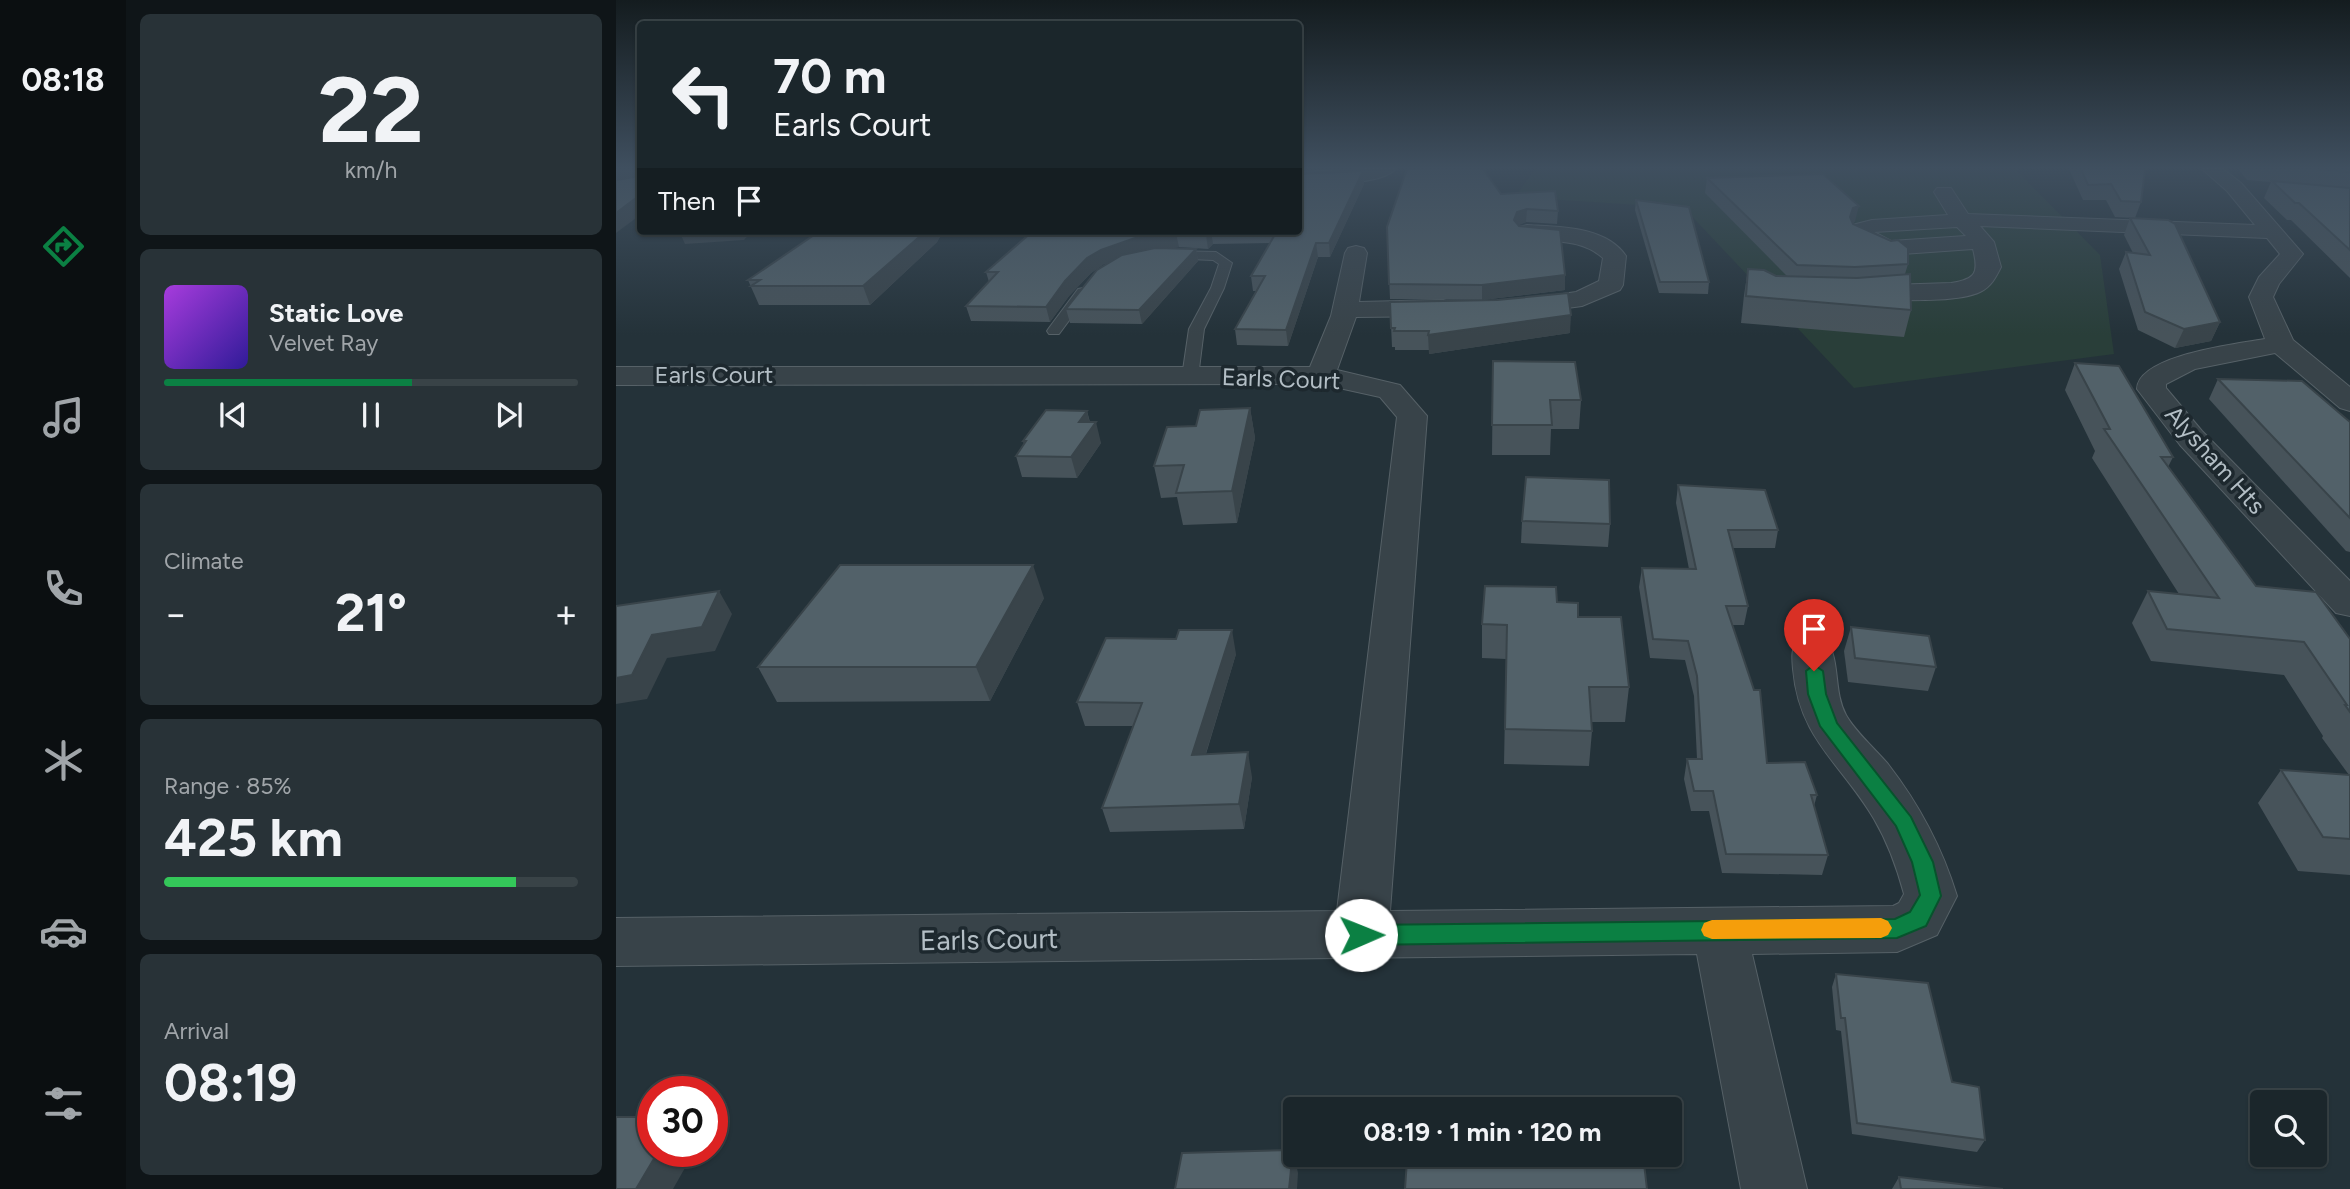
<!DOCTYPE html>
<meta charset="utf-8">
<style>
body{margin:0;font-family:Figtree,sans-serif;background:#283237;color:#f1f3f6;height:100vh;display:flex;flex-direction:column;font-size:26px;white-space:nowrap}
*{box-sizing:border-box;margin:0}
p{font-size:23px;color:#a0a5a9}
.icon{flex:none;width:38px;height:38px;fill:none;stroke:currentColor;stroke-width:2;stroke-linecap:round;stroke-linejoin:round}
.map{position:relative;flex:1;overflow:hidden}
.sheet{display:flex;flex-direction:column;gap:14px;padding:14px;background:#0f1518;width:490px}
.sheet>*{flex:none}
.hud{position:absolute;left:21px;top:21px;width:665px;height:214px;border-radius:7px;box-shadow:0 2px 5px #0004,0 0 0 2px #394347;background:#1b262b;color:#f1f3f6;overflow:hidden}
.fabs{position:absolute;left:1634px;top:1090px;display:grid;gap:14px}
.fabs a{display:grid;place-items:center;width:77px;height:77px;border-radius:7px;background:#1b262b;box-shadow:0 2px 5px #0004,0 0 0 2px #394347;font-size:35px}
.speed{position:absolute;left:21px;top:1076px;display:flex;gap:14px;font-size:35px;font-weight:700;text-align:center}
.speed>*{display:grid;place-content:center;width:91px;height:91px;border-radius:50%;background:#1b262b;box-shadow:0 2px 5px #0004,0 0 0 2px #394347;line-height:1}
.speed .limit{border:10px solid #d22;background:#fff;color:#111}
.pin{position:absolute;display:grid;place-items:center;width:60px;height:60px;color:#fff;margin:-72px -30px;border-radius:50% 50% 50% 0;rotate:-45deg;box-shadow:0 0 7px #0007}
.pin .icon{rotate:45deg}
.me{position:absolute;width:77px;margin:-38px;rotate:89deg;stroke-linejoin:round;filter:drop-shadow(0 0 5px #0008)}
.turn{display:flex;align-items:center;gap:24px;height:147px;padding:0 21px;font-size:32px}
.turn .icon{width:91px;height:91px;stroke-width:2.5}
.turn b{display:block;font-size:49px;line-height:60px}
.then{display:flex;align-items:center;height:66px;padding:0 21px;background:#0003;gap:14px;font-size:26px}
.big{font-size:52px;font-weight:700;line-height:1.1}
.sheet .widget{flex:1;display:flex;flex-direction:column;justify-content:center;gap:10px;min-width:0;padding:0 24px;border-radius:10px;background:#283237}
.sheet .dial{align-items:center;gap:0}
.dial b{font-size:91px;line-height:1}
.song{display:flex;align-items:center;gap:21px}
.cover{width:84px;height:84px;border-radius:10px;background:linear-gradient(135deg,hsl(280 70% 55%),hsl(250 70% 35%))}
.played{height:7px;border-radius:4px;background:linear-gradient(90deg,#0b8043 60%,#394347 60%)}
.keys{display:flex;justify-content:space-around;direction:ltr}
.heat{display:flex;justify-content:space-between;align-items:center;font-size:38px;direction:ltr}
.charge{height:10px;border-radius:5px;background:linear-gradient(90deg,#34c759 85%,#394347 0)}
.trip{position:absolute;left:667px;top:1097px;width:399px;height:70px;border-radius:7px;background:#1b262b;box-shadow:0 2px 5px #0004,0 0 0 2px #394347;font-weight:700;line-height:70px;text-align:center}
main{display:flex;flex:1;min-height:0}
.tabs{display:flex;flex-direction:column;width:126px;justify-content:space-around;align-items:center;background:#0b0f11;color:#a0a5a9}
.tabs .icon{width:49px;height:49px}
.tabs .current{color:#0b8043}
.tabs b{font-size:32px;color:#f1f3f6}
.map>svg:first-child{display:block}
.green{fill:#293e39}
.lines{fill:none;stroke-linecap:round;stroke-linejoin:round}
.service-casing{stroke:#566167;stroke-width:2}
.minor-casing{stroke:#566167;stroke-width:2}
.service{fill:#384349;fill-rule:evenodd}
.minor{fill:#384349;fill-rule:evenodd}
.wall{fill:#47535a}
.shaded-wall{fill:#39444a}
.building{fill:#526169;stroke:#39444a;stroke-width:2}
.route{fill:#0b8043;stroke:#07532c;stroke-width:2}
.slow{fill:#f59e0b}
.labels{text-anchor:middle;stroke-width:7;stroke-linejoin:round;paint-order:stroke}
.street-label{font-size:24px;fill:#b3bec5;stroke:#1d282e}
.near-street-label{font-size:28px;fill:#b3bec5;stroke:#1d282e}
</style>
<main>
<nav class="tabs">
<b>08:18</b>
<svg class="icon current" aria-label="directions" viewBox="0 0 24 24"><path d="M12 3l9 9-9 9-9-9zM9 14v-3h6M13 9l2 2-2 2"/></svg>
<svg class="icon" aria-label="music" viewBox="0 0 24 24"><path d="M9 18V5l10-2v13"/><circle cx="6" cy="18" r="3"/><circle cx="16" cy="16" r="3"/></svg>
<svg class="icon" aria-label="phone" viewBox="0 0 24 24"><path d="M5 4h4l2 5-3 2q2 4 5 5l2-3 5 2v4C11 20 4 13 5 4z"/></svg>
<svg class="icon" aria-label="climate" viewBox="0 0 24 24"><path d="M12 3v18M4 7l16 10M4 17L20 7"/></svg>
<svg class="icon" aria-label="car" viewBox="0 0 24 24"><path d="M5 17H2v-5l4-1 3-4h7l3 4 3 1v5h-3M9 17h6M6 11h13"/><circle cx="7" cy="17" r="2"/><circle cx="17" cy="17" r="2"/></svg>
<svg class="icon" aria-label="filters" viewBox="0 0 24 24"><path d="M4 7h16M4 17h16"/><circle cx="9" cy="7" r="2"/><circle cx="15" cy="17" r="2"/></svg>
</nav>
<section class="sheet">
<div class="widget dial"><b>22</b><p>km/h</p></div>
<div class="widget">
<div class="song"><i class="cover"></i><div><b>Static Love</b><p>Velvet Ray</p></div></div>
<div class="played"></div>
<div class="keys"><svg class="icon" aria-label="previous" viewBox="0 0 24 24"><path d="M18 5L8 12l10 7zM5 5v14"/></svg><svg class="icon" aria-label="pause" viewBox="0 0 24 24"><path d="M8 5v14M16 5v14"/></svg><svg class="icon" aria-label="next" viewBox="0 0 24 24"><path d="M6 5l10 7-10 7zM19 5v14"/></svg></div>
</div>
<div class="widget"><p>Climate</p>
<div class="heat"><a>−</a><b class="big">21°</b><a>+</a></div>
</div>
<div class="widget"><p>Range · 85%</p><b class="big">425 km</b><div class="charge"></div></div>
<div class="widget"><p>Arrival</p><b class="big">08:19</b></div>
</section>
<div class="map">
<svg width="1734" height="1189" viewBox="0 0 1734 1189">
<rect width="100%" height="100%" fill="#243239"/>
<path class="green" d="M919 169H1399L1484 255 1498 354 1238 388 1068 208 899 197Z"/>
<g class="lines">
<defs>
<g id="service">
<path d="M554 251 600 252 616 263 608 288 588 329 582 377 574 382 566 377 573 329 595 288 603 264 597 260 550 258V252Z"/>
<path d="M467 288 474 292 443 334H433L431 331 433 328 462 289Z"/>
</g>
<g id="minor">
<path d="M751 169H779C765 186 705 183 682 184V172Z"/>
<path d="M1586 169H1607L1625 183 1687 254 1663 284 1657 297 1677 340 1734 387V411L1724 408 1659 353 1579 369 1550 384V388L1586 431 1734 581V616L1720 613 1564 445 1521 389C1522 355 1621 344 1649 339L1633 297 1643 277 1664 254 1651 238 1364 226 1378 242 1385 267C1380 277 1375 287 1364 292 1339 304 1272 299 1242 300L1233 298 1230 293 1233 288 1242 286 1335 283C1360 279 1363 273 1357 249L1272 255 1236 239 1233 234 1236 225 1256 220 1332 215 1318 192 1321 188H1335L1352 214 1639 225 1611 191ZM1341 227 1350 236 1275 241 1258 232Z"/>
<path d="M911 225C943 227 990 226 1010 256L1007 285 1004 290 966 306 901 315 892 312 888 307 892 302 960 292 983 281 987 258C962 236 933 244 903 237L900 232 903 227Z"/>
<path d="M740 246 748 248 751 253 743 302 827 300 836 303 840 308 836 313 827 316 740 317 721 370 784 385 811 416 774 911 1277 906 1283 903 1288 894C1281 868 1272 843 1258 819 1225 763 1183 739 1177 669 1176 657 1175 649 1182 639L1196 635 1210 639C1225 661 1217 691 1230 715 1238 730 1260 750 1272 764 1303 804 1326 847 1341 896L1321 935 1281 952 1136 954 1191 1189H1125L1081 954 0 966V918L721 911 781 417 764 397 705 384 0 385V367H694L715 316 729 253 732 248Z"/>
</g>
</defs>
<use href="#service" class="service-casing"/>
<use href="#minor" class="minor-casing"/>
<use href="#service" class="service"/>
<use href="#minor" class="minor"/>
</g>
<g class="wall">
<path d="M791 169H867L885 194 942 211 941 224 910 222 902 225 949 275V290L866 300 774 299 771 227Z"/>
<path d="M1453 169H1529L1525 202 1519 218 1499 217 1490 200H1467Z"/>
<path d="M1622 169H1734V278L1675 220H1671L1648 198 1655 182 1631 180Z"/>
<path d="M747 171 748 184 714 257H702L672 346 621 345 619 329 641 291H637L635 276 654 243 597 244 592 249 563 247 556 248 580 249 582 261 526 324 454 323 450 309 496 262 488 264 475 273 453 296 434 322 355 321 350 306 373 282 370 272 417 231H682Z"/>
<path d="M1091 178 1239 221 1237 223V224L1292 264 1289 274 1295 310 1288 337 1125 323 1128 295 1132 269 1160 276H1171L1089 193Z"/>
<path d="M1020 200 1093 282 1092 294 1043 293 1019 210Z"/>
<path d="M1514 218 1604 322 1595 341 1559 348 1522 330 1503 269 1510 252 1517 253 1508 235Z"/>
<path d="M204 231H327L321 242 254 305H143L132 280Z"/>
<path d="M774 302 954 333 813 354V350H779V347H776Z"/>
<path d="M877 361 965 400 963 429H935L934 455H876Z"/>
<path d="M1459 363 1557 457 1552 467 1640 586 1734 639V875L1682 871 1642 803 1665 770 1733 775 1706 738 1707 736 1668 675 1535 661 1516 623 1532 591 1563 594 1476 458 1479 451 1449 390Z"/>
<path d="M1602 379 1734 422V552L1730 551 1593 399Z"/>
<path d="M634 408 639 438 621 523 567 525 561 497 545 498 538 466 580 426Z"/>
<path d="M471 411 474 422 485 443 461 478 406 477 400 456 408 444 407 441Z"/>
<path d="M1062 485 1162 530 1159 548H1117L1132 606 1128 625H1116L1151 763 1201 795 1198 806 1212 855 1206 875 1106 873 1093 811H1075L1068 779 1071 759H1081L1078 696 1069 660 1034 658 1023 587 1026 568 1073 569 1060 503Z"/>
<path d="M906 521 994 524 992 547 905 543Z"/>
<path d="M428 598 374 701 161 702 142 667Z"/>
<path d="M941 602 962 617 1013 687 1009 722H976V731L973 766 888 764 890 659 866 658V624Z"/>
<path d="M1235 627 1320 667 1312 691 1232 682 1228 651Z"/>
<path d="M620 654 590 754 636 777 628 829 494 832 486 808 517 726H469L461 702Z"/>
<path d="M1220 974 1336 1082 1369 1140 1361 1152 1236 1134 1225 1031 1220 1030 1216 987Z"/>
<path d="M1283 1177 1387 1189H1276Z"/>
</g>
<g class="shaded-wall">
<path d="M0 169H22L24 176 0 180Z"/>
<path d="M747 171 748 184 714 257 713 243Z"/>
<path d="M24 195V215L0 233V213Z"/>
<path d="M1243 206 1239 221 1234 224V217L1237 208Z"/>
<path d="M911 209 910 222 901 226 898 220 901 212Z"/>
<path d="M63 231H136L128 240 69 244Z"/>
<path d="M310 231H327L321 242 254 305 247 286Z"/>
<path d="M594 231H595L597 244 592 249 590 235Z"/>
<path d="M560 233 563 247 521 253 488 264 475 273 453 296 434 322 430 307 449 281 471 258 485 250 519 238Z"/>
<path d="M700 243 702 257 672 346 670 330Z"/>
<path d="M580 249 582 261 526 324 523 310Z"/>
<path d="M949 275V290L866 300V285Z"/>
<path d="M955 315 954 333 813 354 812 335Z"/>
<path d="M1604 322 1595 341 1559 348 1568 329Z"/>
<path d="M634 408 639 438 621 523 616 491Z"/>
<path d="M471 411 475 429 480 422 485 443 461 478 455 457 463 422Z"/>
<path d="M417 565 428 598 374 701 360 667Z"/>
<path d="M103 591 116 614 99 651 51 658 31 699 0 704V678L36 635Z"/>
<path d="M616 630 620 654 582 779 576 755Z"/>
<path d="M632 752 636 777 628 829 623 804Z"/>
<path d="M677 1150 682 1173 681 1189H673Z"/>
<path d="M42 1152H78L57 1189H20Z"/>
</g>
<g class="building">
<path d="M19 169H24V195L0 213V180L19 177Z"/>
<path d="M791 169H867L885 194 939 191 942 211 911 209 901 212 898 220 903 226 944 230 949 275 866 285 773 284 771 227Z"/>
<path d="M1465 169H1529L1525 202 1505 201 1495 184 1472 185Z"/>
<path d="M1696 169H1734V172Z"/>
<path d="M747 171 713 243H700L670 330 619 329 649 276H635L661 231H682V174Z"/>
<path d="M1207 174 1243 206 1237 208 1234 217 1237 224 1275 241 1282 240 1292 248V264L1239 267 1181 265 1091 178Z"/>
<path d="M1656 181 1734 188V250L1683 203H1679Z"/>
<path d="M1020 200 1073 207 1093 282H1044Z"/>
<path d="M1514 218 1552 220 1559 224 1604 322 1568 329 1529 312 1510 252 1534 255Z"/>
<path d="M204 231H310L247 286H135L144 280H132Z"/>
<path d="M417 231H594L590 235 560 233 519 238 485 250 471 258 449 281 430 307 350 306 382 272H370Z"/>
<path d="M539 248 580 249 523 310 450 309 481 270 506 255Z"/>
<path d="M1132 269 1148 270 1160 276 1241 278 1294 274 1295 310 1130 296Z"/>
<path d="M952 293 955 315 812 335 813 331H778L779 328H775L774 302 881 300Z"/>
<path d="M877 361 959 362 965 400H934L936 425H876Z"/>
<path d="M1459 363 1503 366 1557 457H1545L1640 586 1700 592 1734 639V712L1729 705H1731L1688 642 1551 629 1532 591 1603 598 1488 429H1494Z"/>
<path d="M1602 379 1686 381 1734 422V518Z"/>
<path d="M634 408 616 491 560 493 568 465 538 466 551 427 580 426 584 410Z"/>
<path d="M430 410 471 411 463 422H480L455 457 400 456 410 441H407Z"/>
<path d="M910 477 993 480 994 524 906 521Z"/>
<path d="M1062 485 1149 490 1162 530H1112L1132 606H1110L1138 690H1144L1151 763 1189 762 1201 795H1195L1212 855 1110 854 1097 791H1078L1071 759H1086L1081 676 1072 641 1037 639 1026 568 1080 569Z"/>
<path d="M224 565H417L360 667H142Z"/>
<path d="M869 586 940 587 941 602 962 603V617H1005L1013 687H973L976 731 889 729 891 625 866 624Z"/>
<path d="M103 591 86 627 36 635 16 675 0 678V606Z"/>
<path d="M1235 627 1313 636 1320 667 1239 658Z"/>
<path d="M563 630H616L576 755 632 752 623 804 486 808 526 703 461 702 490 638 560 639Z"/>
<path d="M1665 770 1734 775V839L1707 837Z"/>
<path d="M1220 974 1312 983 1336 1082 1363 1087 1369 1140 1241 1123 1229 1018H1225Z"/>
<path d="M0 1117H37V1152H42L20 1189H0Z"/>
<path d="M677 1150 673 1189H559L566 1153Z"/>
<path d="M840 1155H1027L1031 1189H789L791 1160H840Z"/>
<path d="M1283 1177 1387 1189H1285Z"/>
</g>
<linearGradient id="sky" x2="0" y2="1"><stop stop-color="#141c1f"/><stop offset="0.5" stop-color="#3f4f5f"/><stop offset="1" stop-color="#3f4f5f" stop-opacity="0"/></linearGradient>
<rect width="1734" height="335" fill="url(#sky)"/>
<path class="route" d="M1198 665 1207 671 1210 694 1221 723 1295 817 1317 862 1325 896 1310 926 1281 938 745 945 737 942 734 935 737 928 745 925 1279 919 1294 912 1304 895 1296 862 1280 826 1204 726 1192 694 1190 671Z"/>
<path class="slow" d="M1265 918 1272 921 1276 928 1272 935 1265 938 1096 939 1088 936 1085 930 1088 923 1096 920Z"/>
<g class="labels">
<g class="street-label">
<text x="98" y="383">Earls Court</text>
<text transform="translate(665 379) rotate(2)" y="8">Earls Court</text>
<text transform="translate(1599 460) rotate(48)" y="8">Alysham Hts</text>
</g>
<g class="near-street-label">
<text transform="translate(373 939) rotate(-1)" y="10">Earls Court</text>
</g>
</g>
</svg>
<div class="fabs">
<a><svg class="icon" aria-label="search" viewBox="0 0 24 24"><circle cx="10" cy="10" r="6"/><path d="M15 15l6 6"/></svg></a>
</div>
<div class="speed"><div class="limit">30</div></div>
<div class="pin" style="left:1198px;top:671px;background:#d93025"><svg class="icon" aria-label="arrive" viewBox="0 0 24 24"><path d="M6 21V4h12l-3 4 3 4H6"/></svg></div>
<svg class="me" style="left:745px;top:935px" viewBox="-20 -20 40 40"><circle r="19" fill="#fff"/><path d="M0-13L10 11 0 6-10 11z" fill="#0b8043"/></svg>
<div class="trip">08:19 · 1 min · 120 m</div>
<div class="hud">
<div class="turn"><svg class="icon" aria-label="left" viewBox="0 0 24 24"><path d="M17 20v-9H6M10 6l-5 5 5 5"/></svg><div><b>70 m</b>Earls Court</div></div>
<div class="then">Then<svg class="icon" aria-label="arrive" viewBox="0 0 24 24"><path d="M6 21V4h12l-3 4 3 4H6"/></svg></div>
</div>
</div>
</main>
